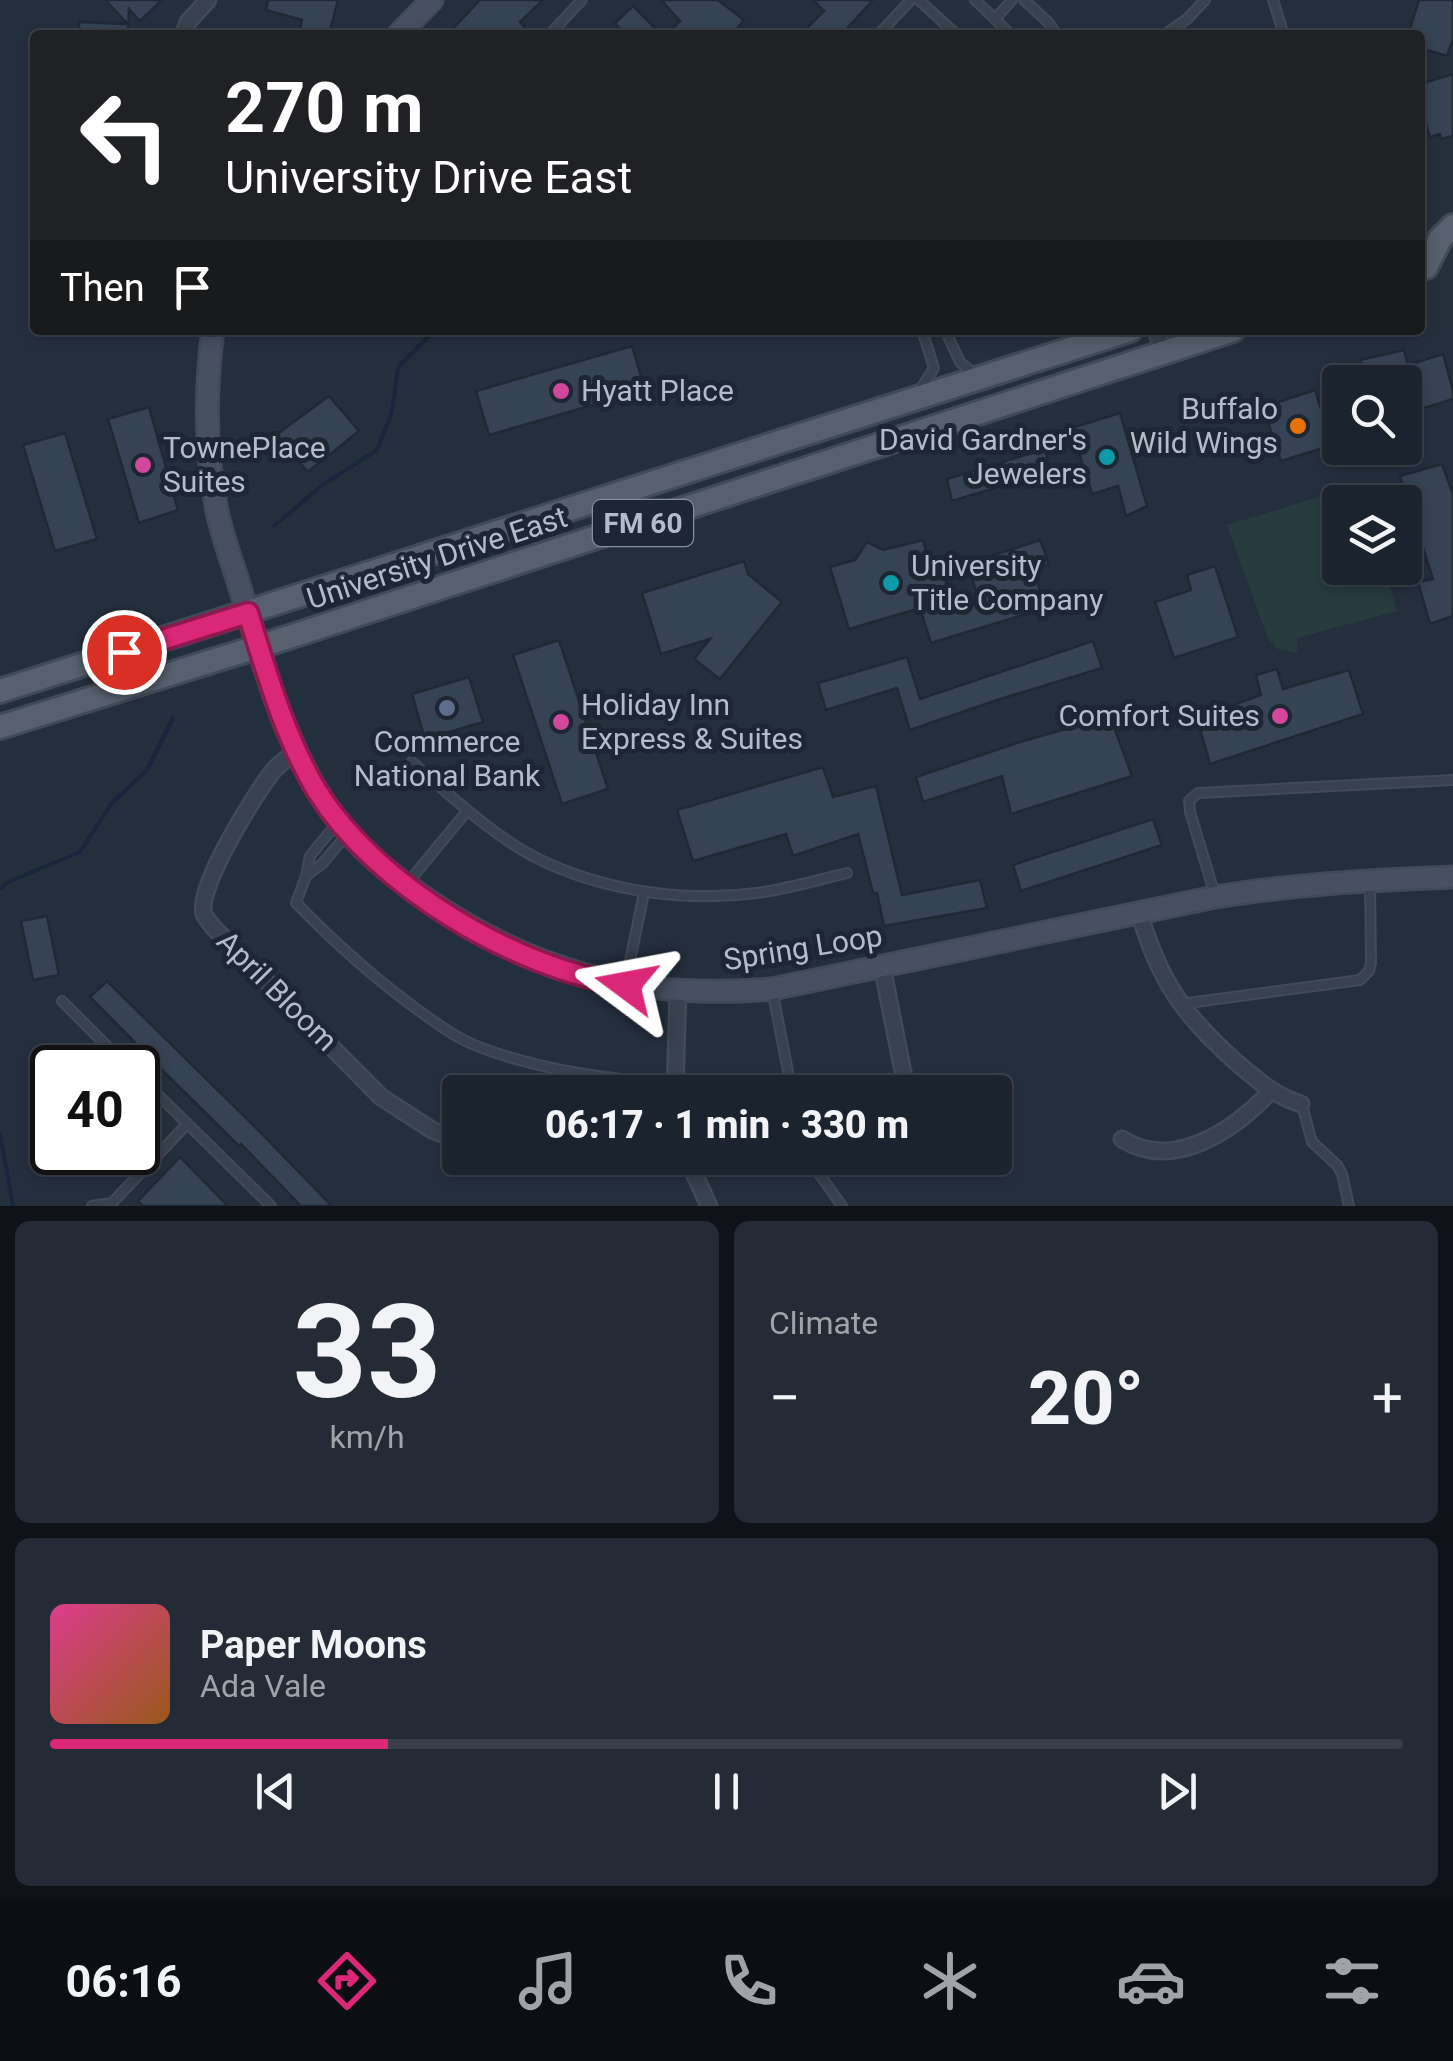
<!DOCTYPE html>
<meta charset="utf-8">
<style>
body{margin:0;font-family:Roboto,sans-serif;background:#242b36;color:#f1f3f6;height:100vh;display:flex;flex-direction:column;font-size:38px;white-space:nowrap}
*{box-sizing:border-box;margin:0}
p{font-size:32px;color:#a0a4aa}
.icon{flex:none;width:55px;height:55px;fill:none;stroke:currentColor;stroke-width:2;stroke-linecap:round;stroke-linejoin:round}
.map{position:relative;height:1206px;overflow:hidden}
.drawer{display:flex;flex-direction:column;gap:15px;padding:15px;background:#0f1319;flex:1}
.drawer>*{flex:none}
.hud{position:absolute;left:30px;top:30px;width:1395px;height:305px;border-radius:10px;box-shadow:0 5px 15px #0003,0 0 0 2px #39404a;background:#202124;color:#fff;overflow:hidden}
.tools{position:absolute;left:1322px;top:365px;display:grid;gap:20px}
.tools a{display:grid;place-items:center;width:100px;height:100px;border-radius:10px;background:#1b232e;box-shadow:0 5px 15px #0003,0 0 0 2px #39404a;font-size:50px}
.speed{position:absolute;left:30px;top:1045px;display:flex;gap:20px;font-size:50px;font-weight:700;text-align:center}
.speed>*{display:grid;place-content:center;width:130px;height:130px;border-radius:50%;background:#1b232e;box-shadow:0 5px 15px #0003,0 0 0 2px #39404a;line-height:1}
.speed .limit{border:5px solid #111;border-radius:15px;background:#fff;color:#111}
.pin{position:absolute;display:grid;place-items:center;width:85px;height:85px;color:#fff;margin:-42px;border:5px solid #fff;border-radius:50%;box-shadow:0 2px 10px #0007}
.me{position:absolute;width:110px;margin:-55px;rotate:283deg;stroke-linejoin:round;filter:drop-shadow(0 0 8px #0008)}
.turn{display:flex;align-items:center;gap:35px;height:210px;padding:0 30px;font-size:45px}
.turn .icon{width:130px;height:130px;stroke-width:2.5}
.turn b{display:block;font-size:70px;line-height:85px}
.then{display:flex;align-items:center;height:95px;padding:0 30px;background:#0003;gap:20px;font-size:38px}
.big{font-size:75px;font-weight:800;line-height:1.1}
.drawer .tile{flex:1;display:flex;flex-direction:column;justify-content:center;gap:15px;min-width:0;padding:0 35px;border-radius:15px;background:#242b36}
.drawer .dial{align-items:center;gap:0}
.dial b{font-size:130px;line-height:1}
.song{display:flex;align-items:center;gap:30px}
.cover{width:120px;height:120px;border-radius:15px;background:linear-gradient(135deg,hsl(330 70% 55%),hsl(30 70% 35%))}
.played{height:10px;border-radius:5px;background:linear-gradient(90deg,#db2777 25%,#39404a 25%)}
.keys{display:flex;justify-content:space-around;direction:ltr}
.heat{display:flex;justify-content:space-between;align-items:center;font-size:55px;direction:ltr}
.drawer .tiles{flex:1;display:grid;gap:15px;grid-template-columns:1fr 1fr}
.tile:last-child{grid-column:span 2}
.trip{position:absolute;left:442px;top:1075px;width:570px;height:100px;border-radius:10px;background:#1b232e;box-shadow:0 5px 15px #0003,0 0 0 2px #39404a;font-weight:800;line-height:100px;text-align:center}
.menu{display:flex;height:160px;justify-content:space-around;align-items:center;background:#0b0e12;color:#a0a4aa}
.menu .icon{width:70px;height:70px}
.menu .current{color:#db2777}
.menu b{font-size:45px;color:#f1f3f6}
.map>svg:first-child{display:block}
.green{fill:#263c3f}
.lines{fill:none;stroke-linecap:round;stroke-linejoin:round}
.stream{stroke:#17263c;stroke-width:4}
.building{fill:#364354;stroke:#1f2835;stroke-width:2.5}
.lane-casing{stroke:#414a57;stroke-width:12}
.street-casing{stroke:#414a57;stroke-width:19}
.secondary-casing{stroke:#414a57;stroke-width:25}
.primary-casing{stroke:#414a57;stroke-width:28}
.lane{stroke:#38414e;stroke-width:8}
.street{stroke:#38414e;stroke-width:14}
.secondary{stroke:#465061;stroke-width:20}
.primary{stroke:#56606e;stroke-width:22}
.route-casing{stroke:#8e194d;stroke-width:25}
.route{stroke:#db2777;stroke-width:18}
.hotel-dot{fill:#d1479c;stroke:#1d2633;stroke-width:4}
.food-dot{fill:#e8710a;stroke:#1d2633;stroke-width:4}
.culture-dot{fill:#0f9aa8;stroke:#1d2633;stroke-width:4}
.service-dot{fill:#5c6f8a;stroke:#1d2633;stroke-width:4}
.labels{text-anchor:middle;stroke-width:10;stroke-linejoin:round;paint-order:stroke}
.shield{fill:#1d2633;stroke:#878f9c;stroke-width:2.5}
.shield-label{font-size:28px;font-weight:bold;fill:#b4bcc9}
.poi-label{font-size:30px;fill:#b4bcc9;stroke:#1d2633;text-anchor:start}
.street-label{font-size:30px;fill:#b4bcc9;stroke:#1d2633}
</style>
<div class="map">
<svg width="1453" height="1206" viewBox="0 0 1453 1206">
<rect width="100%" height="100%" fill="#242f3e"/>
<path class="green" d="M1358 485 1364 502H1340V568H1384L1397 611 1297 638V653L1278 649 1268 639 1227 525Z"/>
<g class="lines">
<g class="stream">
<path d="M274 526 321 486 377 450 392 412 398 367 434 331 440 330"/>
<path d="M0 889 8 882 80 852 112 803 147 770 173 718"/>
<path d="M0 1134 13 1206"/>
</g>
</g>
<g class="building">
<path d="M105 0H162L140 21 129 9 128 35H79V22L128 24Z"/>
<path d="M268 0H338L329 35H299L302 20 266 10Z"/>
<path d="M480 0H543L520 22 525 27 518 35H447Z"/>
<path d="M661 0H718L744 20 732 35H666L680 21Z"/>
<path d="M813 0H873L841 35H800L824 11Z"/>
<path d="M1419 0H1453V39L1447 56 1420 48V35H1408Z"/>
<path d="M633 6 662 35H626L615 23Z"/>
<path d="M1453 74V136L1441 139 1440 134 1430 137 1420 106V84Z"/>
<path d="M632 346 645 390 489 435 476 391Z"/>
<path d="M1404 350 1408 365 1443 354 1453 391V399L1405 414V382H1368L1360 360Z"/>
<path d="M1315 390 1333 445 1281 461 1263 407Z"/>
<path d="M329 396 359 431 308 472 276 435Z"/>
<path d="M149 407 178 510 139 523 108 419Z"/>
<path d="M1120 413 1147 506 1126 516 1118 486 1092 494 1071 428Z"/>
<path d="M65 433 97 539 55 551 23 445Z"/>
<path d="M1045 449 1051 471 952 501 947 479Z"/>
<path d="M1442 464 1453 494V616L1430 624 1418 582 1433 579 1400 476Z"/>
<path d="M923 540 930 566 940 564 955 611 980 603 967 564 1040 540 1049 564 1033 569 1046 608 931 643 920 608 849 629 830 567 855 560 867 542 883 550Z"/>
<path d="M744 561 748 574 782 602 720 679 694 659 710 639 661 654 642 593Z"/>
<path d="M1215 566 1238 637 1174 658 1155 602 1191 590 1187 575Z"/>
<path d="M559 640 608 789 562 804 513 655Z"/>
<path d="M1093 641 1102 668 997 700 910 730 897 688 826 710 818 683 907 657 920 699Z"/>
<path d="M1277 669 1283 689 1349 670 1363 714 1210 764 1197 718 1261 695 1256 675Z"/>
<path d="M469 677 483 722 425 739 412 694Z"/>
<path d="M1110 716 1132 776 1011 814 1002 776 923 802 916 777 1020 742Z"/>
<path d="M823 767 833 797 876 786 902 895 980 880 987 908 884 926 877 893H873L858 834 793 856 786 834 693 861 677 810Z"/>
<path d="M1153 819 1162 845 1021 891 1013 865Z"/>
<path d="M47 916 59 975 33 980 21 921Z"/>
<path d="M107 981 264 1136 332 1206H301L241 1144 239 1146 162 1070 90 997Z"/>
<path d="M180 1157 228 1206H143L138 1201Z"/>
</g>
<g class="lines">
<defs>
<g id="lane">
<path d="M919 0 957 35"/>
<path d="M975 0 995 19"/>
<path d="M1024 0 1049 23 1057 35"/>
<path d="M1273 0 1284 35"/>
<path d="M549 35 582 0"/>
<path d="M878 35 911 0"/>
<path d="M1011 35 995 19 1012 0"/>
<path d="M1164 35 1187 19 1205 0"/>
<path d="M945 330 960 362 976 375"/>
<path d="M920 390 934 368 922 330"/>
<path d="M412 762C452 797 498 841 547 863 611 892 687 902 757 893 787 889 817 880 847 873"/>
<path d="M337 823 310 856 306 876 296 903C334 942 374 978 418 1010 436 1023 456 1038 477 1046 540 1071 607 1078 674 1085"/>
<path d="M306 876 323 863 348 833"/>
<path d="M406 885 467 811"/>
<path d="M1215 895 1190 812 1189 801 1198 793 1453 780"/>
<path d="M626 980 644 893"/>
<path d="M772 989 792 1092"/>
<path d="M62 1001 129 1068"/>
<path d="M1180 1004 1360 980 1369 971 1371 963 1370 884"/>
<path d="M138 1075 271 1206"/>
<path d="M1302 1105 1312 1142 1337 1165 1342 1174 1349 1206"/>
<path d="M808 1158 842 1206"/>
<path d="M92 1206 112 1203 187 1124"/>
</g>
<g id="street">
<path d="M183 35 188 22 208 0"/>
<path d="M1156 330 1163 353"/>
<path d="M297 750C289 757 280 763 273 771 256 792 195 890 204 914 206 919 210 922 213 927L381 1097 432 1130 460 1141"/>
<path d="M1139 912C1159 980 1183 1015 1236 1062 1257 1080 1275 1096 1301 1104"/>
<path d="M882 966 907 1092"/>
<path d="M675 1092 678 991"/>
<path d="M1122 1139C1174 1172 1234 1130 1271 1091"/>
<path d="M525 1158C573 1167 617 1168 664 1158"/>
<path d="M687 1158 709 1206"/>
</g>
<g id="secondary">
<path d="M398 35 432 0"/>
<path d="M213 330C205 390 205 452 217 511 223 540 235 569 243 598 262 662 282 731 316 789 341 832 381 869 422 896 533 973 638 1000 772 989L1215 897C1295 884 1373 880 1453 877"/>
</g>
<g id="primary">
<path d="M1426 267 1440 239 1453 226"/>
<path d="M0 691 1130 330"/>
<path d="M0 727 286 638 1233 330"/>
</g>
</defs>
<use href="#lane" class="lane-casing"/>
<use href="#street" class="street-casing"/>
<use href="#secondary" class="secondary-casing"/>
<use href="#primary" class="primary-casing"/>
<use href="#lane" class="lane"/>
<use href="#street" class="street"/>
<use href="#secondary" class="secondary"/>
<use href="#primary" class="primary"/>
</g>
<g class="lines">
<defs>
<path id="route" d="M124 652 248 613C266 671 285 738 317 791 376 886 515 969 626 985"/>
</defs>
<use href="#route" class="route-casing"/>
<use href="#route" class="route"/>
</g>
<g class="hotel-dot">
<circle cx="561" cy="391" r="10"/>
<circle cx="143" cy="465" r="10"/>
<circle cx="1280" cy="716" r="10"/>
<circle cx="561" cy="722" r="10"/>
</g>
<circle class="food-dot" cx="1298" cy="426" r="10"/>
<g class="culture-dot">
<circle cx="1107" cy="457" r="10"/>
<circle cx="891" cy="583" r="10"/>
</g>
<circle class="service-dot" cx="447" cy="708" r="10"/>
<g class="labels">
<rect class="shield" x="593" y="500" width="100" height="46" rx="8"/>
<g class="shield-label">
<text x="643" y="533">FM 60</text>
</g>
<g class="poi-label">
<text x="581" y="401">Hyatt Place</text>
<text x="1278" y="419" text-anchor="end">Buffalo<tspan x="1278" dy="34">Wild Wings</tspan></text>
<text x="1087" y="450" text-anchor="end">David Gardner's<tspan x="1087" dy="34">Jewelers</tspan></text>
<text x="163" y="458">TownePlace<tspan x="163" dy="34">Suites</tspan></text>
<text x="911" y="576">University<tspan x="911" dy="34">Title Company</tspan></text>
<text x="581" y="715">Holiday Inn<tspan x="581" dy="34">Express &amp; Suites</tspan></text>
<text x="1260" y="726" text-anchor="end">Comfort Suites</text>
<text x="447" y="752" text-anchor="middle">Commerce<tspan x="447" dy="34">National Bank</tspan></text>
</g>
<g class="street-label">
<text transform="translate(437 558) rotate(-18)" y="10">University Drive East</text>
<text transform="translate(803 948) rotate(-9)" y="10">Spring Loop</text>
<text transform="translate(277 991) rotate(45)" y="10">April Bloom</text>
</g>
</g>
</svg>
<div class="tools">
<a><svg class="icon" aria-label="search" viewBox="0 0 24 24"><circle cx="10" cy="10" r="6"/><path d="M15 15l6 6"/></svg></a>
<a><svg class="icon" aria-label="layers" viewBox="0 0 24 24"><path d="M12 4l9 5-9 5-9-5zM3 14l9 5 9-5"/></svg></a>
</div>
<div class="speed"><div class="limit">40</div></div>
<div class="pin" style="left:124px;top:652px;background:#d93025"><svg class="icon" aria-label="arrive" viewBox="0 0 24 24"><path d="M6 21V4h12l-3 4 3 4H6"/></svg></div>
<svg class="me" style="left:626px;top:985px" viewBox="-20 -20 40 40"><path d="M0-17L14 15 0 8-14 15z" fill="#db2777" stroke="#fff" stroke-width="4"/></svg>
<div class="trip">06:17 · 1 min · 330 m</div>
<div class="hud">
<div class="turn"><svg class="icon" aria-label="left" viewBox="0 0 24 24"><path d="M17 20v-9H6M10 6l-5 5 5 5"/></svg><div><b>270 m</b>University Drive East</div></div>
<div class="then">Then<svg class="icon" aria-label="arrive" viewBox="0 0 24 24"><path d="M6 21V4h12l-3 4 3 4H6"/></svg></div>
</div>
</div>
<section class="drawer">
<div class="tiles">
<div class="tile dial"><b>33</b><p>km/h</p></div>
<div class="tile"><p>Climate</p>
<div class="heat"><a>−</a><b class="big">20°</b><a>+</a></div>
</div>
<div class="tile">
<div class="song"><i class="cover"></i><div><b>Paper Moons</b><p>Ada Vale</p></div></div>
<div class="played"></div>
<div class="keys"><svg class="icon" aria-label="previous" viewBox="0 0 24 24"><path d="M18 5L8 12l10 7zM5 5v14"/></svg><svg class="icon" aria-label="pause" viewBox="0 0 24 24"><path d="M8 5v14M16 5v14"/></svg><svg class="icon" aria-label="next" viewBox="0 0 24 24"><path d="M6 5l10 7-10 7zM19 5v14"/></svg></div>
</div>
</div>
</section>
<nav class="menu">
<b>06:16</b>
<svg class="icon current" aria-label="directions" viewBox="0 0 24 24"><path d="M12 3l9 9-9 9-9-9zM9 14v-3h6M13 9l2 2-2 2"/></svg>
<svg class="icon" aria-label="music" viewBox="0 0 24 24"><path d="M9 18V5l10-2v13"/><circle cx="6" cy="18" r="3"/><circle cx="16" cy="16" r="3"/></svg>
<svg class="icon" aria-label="phone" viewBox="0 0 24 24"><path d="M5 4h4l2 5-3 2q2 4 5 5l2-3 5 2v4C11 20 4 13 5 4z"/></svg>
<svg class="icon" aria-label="climate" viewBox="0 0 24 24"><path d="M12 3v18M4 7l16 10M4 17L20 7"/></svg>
<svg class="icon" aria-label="car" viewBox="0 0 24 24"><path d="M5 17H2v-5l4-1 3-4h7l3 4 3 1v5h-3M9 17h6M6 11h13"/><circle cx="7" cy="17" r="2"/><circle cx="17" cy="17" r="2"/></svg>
<svg class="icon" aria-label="filters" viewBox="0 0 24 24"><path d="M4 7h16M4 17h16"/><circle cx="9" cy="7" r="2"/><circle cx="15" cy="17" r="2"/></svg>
</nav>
